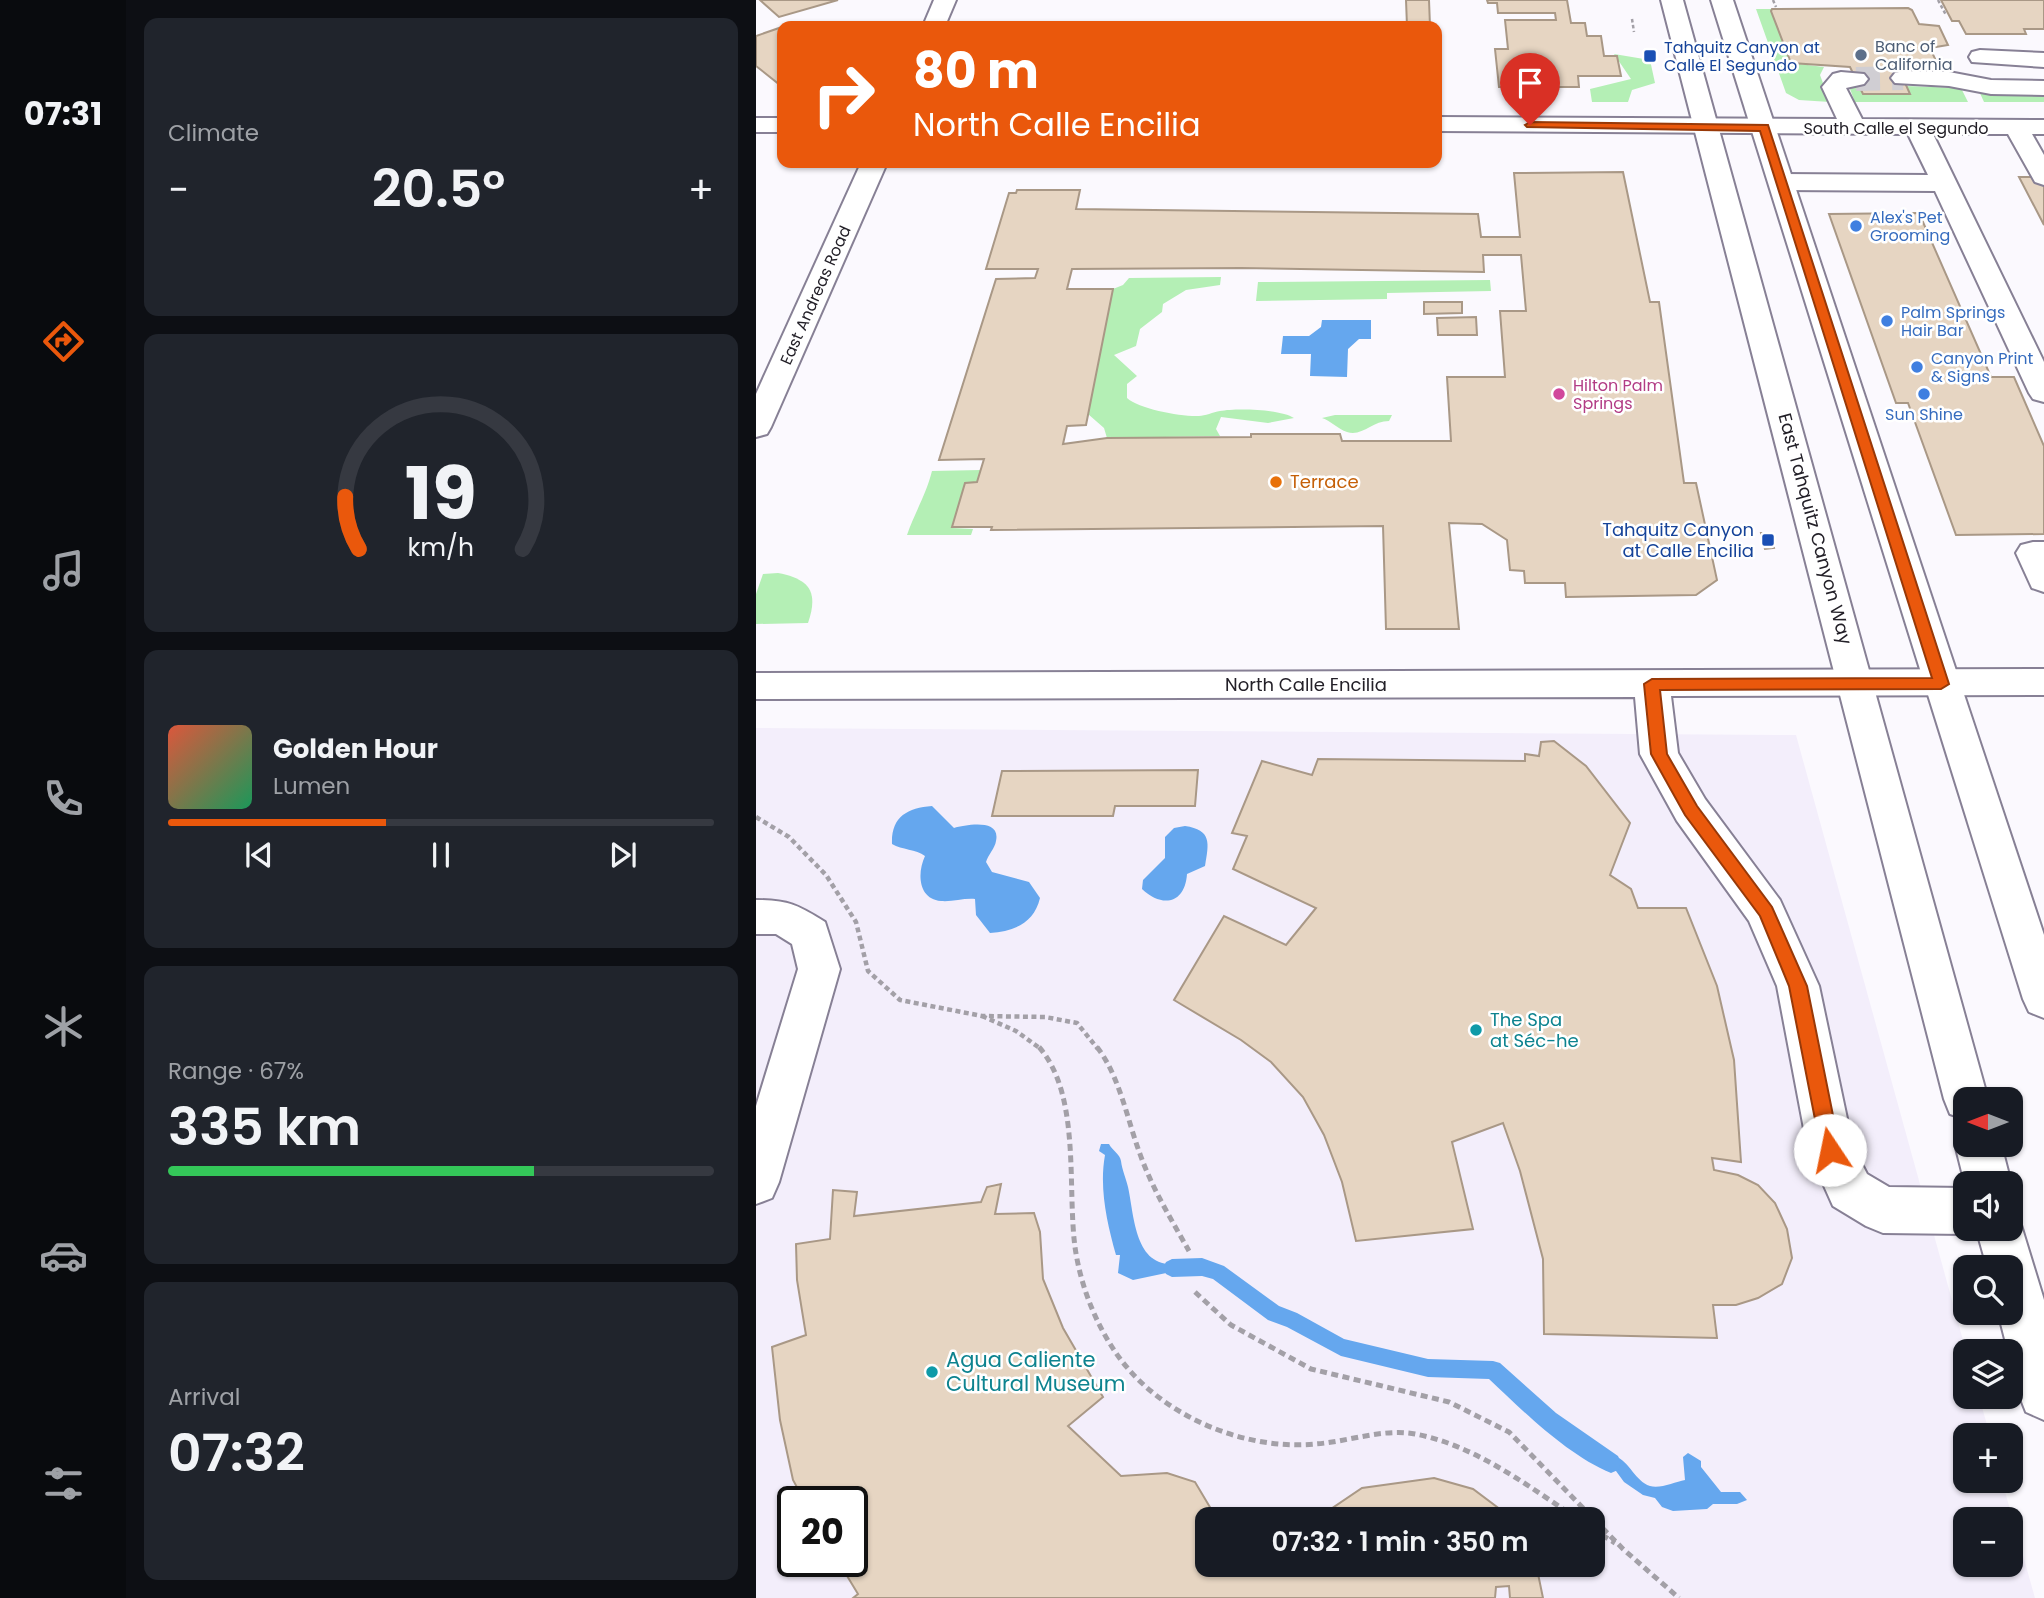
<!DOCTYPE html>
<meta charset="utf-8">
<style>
body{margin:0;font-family:Poppins,sans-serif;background:#20242c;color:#f1f3f6;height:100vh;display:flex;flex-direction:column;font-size:26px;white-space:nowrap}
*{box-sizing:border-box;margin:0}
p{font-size:23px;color:#9ea1a6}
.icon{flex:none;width:38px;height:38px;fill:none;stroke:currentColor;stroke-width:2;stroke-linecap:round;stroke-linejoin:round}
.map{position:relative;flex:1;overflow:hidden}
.drawer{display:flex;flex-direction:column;gap:18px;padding:18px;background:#0d0f14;width:630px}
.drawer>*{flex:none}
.banner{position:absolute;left:21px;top:21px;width:665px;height:147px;border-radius:14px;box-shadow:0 2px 5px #0004;background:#ea580c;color:#fff;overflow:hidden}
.needle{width:46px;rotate:270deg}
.fabs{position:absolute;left:1197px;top:1087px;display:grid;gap:14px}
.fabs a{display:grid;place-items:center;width:70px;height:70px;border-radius:14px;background:#171b24;box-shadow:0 2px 5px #0004;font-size:35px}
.speed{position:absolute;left:21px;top:1486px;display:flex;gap:14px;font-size:35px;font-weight:700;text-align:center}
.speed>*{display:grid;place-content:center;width:91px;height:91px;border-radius:50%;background:#171b24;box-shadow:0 2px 5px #0004;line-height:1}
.speed .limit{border:4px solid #111;border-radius:10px;background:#fff;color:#111}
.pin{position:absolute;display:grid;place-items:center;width:60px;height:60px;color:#fff;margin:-72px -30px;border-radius:50% 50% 50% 0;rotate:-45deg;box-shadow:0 0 7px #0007}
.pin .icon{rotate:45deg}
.me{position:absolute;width:77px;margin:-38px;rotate:349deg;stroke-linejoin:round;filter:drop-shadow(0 0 5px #0008)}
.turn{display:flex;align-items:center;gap:24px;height:147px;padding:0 21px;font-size:32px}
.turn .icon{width:91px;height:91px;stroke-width:2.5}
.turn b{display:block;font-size:49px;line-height:60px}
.big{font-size:52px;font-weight:600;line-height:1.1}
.drawer .card{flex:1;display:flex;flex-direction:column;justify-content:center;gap:10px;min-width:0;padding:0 24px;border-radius:14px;background:#20242c}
.drawer .dial{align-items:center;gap:0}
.dial svg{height:182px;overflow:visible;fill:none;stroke:#363941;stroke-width:7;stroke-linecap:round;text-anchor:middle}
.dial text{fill:#f1f3f6;stroke:none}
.song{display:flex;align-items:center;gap:21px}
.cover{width:84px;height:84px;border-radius:10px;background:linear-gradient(135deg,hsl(10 70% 55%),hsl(150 70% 35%))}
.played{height:7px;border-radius:4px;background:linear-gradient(90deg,#ea580c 40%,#363941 40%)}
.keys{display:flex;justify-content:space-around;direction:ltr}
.heat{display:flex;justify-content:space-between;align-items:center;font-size:38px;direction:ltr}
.charge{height:10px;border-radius:5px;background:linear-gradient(90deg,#34c759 67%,#363941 0)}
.trip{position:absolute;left:439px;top:1507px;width:410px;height:70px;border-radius:14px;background:#171b24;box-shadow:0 2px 5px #0004;font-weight:600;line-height:70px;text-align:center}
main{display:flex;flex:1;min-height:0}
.menu{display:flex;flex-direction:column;width:126px;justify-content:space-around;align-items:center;background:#090b0e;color:#9ea1a6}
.menu .icon{width:49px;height:49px}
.menu .selected{color:#ea580c}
.menu b{font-size:32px;color:#f1f3f6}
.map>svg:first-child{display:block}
.built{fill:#f3eefb;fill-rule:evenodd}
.green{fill:#b4efb5}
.water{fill:#65a7ee}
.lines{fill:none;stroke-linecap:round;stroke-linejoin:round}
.stream{fill:#65a7ee;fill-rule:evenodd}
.building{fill:#e6d5c2;stroke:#a99886;stroke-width:2;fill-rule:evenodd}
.minor-tunnel{stroke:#d0ced3;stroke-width:24;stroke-dasharray:24 12;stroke-linecap:butt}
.minor-casing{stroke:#878095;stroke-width:4}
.major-casing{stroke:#878095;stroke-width:4}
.path-far2{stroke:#a3a0a7;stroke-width:2.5;stroke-dasharray:3.5 2.5;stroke-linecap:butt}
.path-far1{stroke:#a3a0a7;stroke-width:4.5;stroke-dasharray:5 3.5;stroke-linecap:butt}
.path{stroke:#a3a0a7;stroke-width:5;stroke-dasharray:7 4.5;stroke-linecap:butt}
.minor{fill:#fff;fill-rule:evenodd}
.major{fill:#fff;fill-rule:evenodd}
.route{fill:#ea580c;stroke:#983908;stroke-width:2}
.service-dot{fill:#5c6f8a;stroke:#fff;stroke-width:2.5}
.transit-dot{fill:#1a4fb4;stroke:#fff;stroke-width:2.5}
.shop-dot{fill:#3f7fe0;stroke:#fff;stroke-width:2.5}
.hotel-dot{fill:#d1479c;stroke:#fff;stroke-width:2.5}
.food-dot{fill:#e8710a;stroke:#fff;stroke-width:2.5}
.culture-dot{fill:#0f9aa8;stroke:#fff;stroke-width:2.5}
.labels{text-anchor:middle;stroke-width:5;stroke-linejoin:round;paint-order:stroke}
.far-service-label{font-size:16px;fill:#4e5e75;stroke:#fff;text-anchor:start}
.far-transit-label{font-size:16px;fill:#164399;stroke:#fff;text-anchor:start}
.far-street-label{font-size:16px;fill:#232028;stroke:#fff}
.far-shop-label{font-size:16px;fill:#366cbe;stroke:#fff;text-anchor:start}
.far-hotel-label{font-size:16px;fill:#b23c85;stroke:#fff;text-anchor:start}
.food-label{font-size:18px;fill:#c56008;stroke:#fff;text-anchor:start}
.street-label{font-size:18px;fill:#232028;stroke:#fff}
.transit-label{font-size:18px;fill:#164399;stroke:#fff;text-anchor:end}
.culture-label{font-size:18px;fill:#0d838f;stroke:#fff;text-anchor:start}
.near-culture-label{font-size:21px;fill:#0d838f;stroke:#fff;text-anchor:start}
</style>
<main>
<nav class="menu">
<b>07:31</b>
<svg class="icon selected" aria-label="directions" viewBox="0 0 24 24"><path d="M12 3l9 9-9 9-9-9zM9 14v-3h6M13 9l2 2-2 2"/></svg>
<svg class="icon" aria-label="music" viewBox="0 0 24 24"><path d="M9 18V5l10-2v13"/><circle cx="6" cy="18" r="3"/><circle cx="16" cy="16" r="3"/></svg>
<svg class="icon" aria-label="phone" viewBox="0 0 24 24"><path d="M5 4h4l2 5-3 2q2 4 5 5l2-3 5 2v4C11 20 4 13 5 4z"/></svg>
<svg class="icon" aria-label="climate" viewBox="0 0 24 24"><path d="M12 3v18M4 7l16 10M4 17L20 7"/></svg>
<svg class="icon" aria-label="car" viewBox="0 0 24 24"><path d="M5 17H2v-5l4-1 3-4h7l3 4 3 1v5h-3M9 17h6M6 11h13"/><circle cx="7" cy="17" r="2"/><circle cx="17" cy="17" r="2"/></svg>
<svg class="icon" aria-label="filters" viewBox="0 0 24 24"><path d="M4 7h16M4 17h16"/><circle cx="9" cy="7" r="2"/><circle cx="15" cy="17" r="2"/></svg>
</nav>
<section class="drawer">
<div class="card"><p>Climate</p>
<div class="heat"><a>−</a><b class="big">20.5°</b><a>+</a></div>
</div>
<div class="card dial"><svg viewBox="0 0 100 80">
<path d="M14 69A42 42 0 1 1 86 69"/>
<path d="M14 69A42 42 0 0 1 8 46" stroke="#ea580c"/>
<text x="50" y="56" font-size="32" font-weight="700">19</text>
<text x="50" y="72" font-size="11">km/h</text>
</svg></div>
<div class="card">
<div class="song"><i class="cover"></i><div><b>Golden Hour</b><p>Lumen</p></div></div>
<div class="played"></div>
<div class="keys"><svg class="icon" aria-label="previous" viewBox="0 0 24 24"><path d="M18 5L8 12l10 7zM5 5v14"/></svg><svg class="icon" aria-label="pause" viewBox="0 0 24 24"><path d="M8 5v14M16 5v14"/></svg><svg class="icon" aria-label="next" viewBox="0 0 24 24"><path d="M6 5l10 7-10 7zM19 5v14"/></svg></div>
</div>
<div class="card"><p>Range · 67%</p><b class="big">335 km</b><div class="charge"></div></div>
<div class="card"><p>Arrival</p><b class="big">07:32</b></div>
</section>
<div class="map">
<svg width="1288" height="1598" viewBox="0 0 1288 1598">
<rect width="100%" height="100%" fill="#fbf9fe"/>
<path class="built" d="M0 728 1040 735 1210 1351 1209 1396 1223 1397 1234 1435H1209V1480L1246 1481 1279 1598H0ZM37 1502H96V1561H37ZM452 1519H836V1564H452ZM1209 1519H1255V1564H1209Z"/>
<g class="green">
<path d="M1000 9H1016L1015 12 1035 63 1068 67 1064 75 1074 102 1043 100 1030 93Z"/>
<path d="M858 54 894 60 899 83 876 90 872 102H836L834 89 875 79Z"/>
<path d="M1103 85 1107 94H1153L1150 86 1205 88 1212 102H1099L1094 89Z"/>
<path d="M1223 91 1288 95V102H1228Z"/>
<path d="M465 277 464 285 430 290 407 304 406 312 384 329 380 346 358 355 381 376 371 384V398C383 409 426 417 443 416 449 416 457 412 464 411 480 408 525 409 538 418L512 423 465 417 460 429 464 436 351 438 348 428 332 414 357 289 367 285 373 278Z"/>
<path d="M734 280 735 291 631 293V299L500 301 502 282Z"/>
<path d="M579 415H636L633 421C616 421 606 437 591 432 582 429 575 421 566 418Z"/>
<path d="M225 470 221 482 209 484 196 528 217 529 215 535H151C159 512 170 495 176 471Z"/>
<path d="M22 573C53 579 63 591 52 623L0 624V594L7 574Z"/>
</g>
<g class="water">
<path d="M566 320H615V339H603L592 349 591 377 554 376 555 354H525L527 336H553L565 327Z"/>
<path d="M176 806 198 828C210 825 245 818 240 841 239 848 232 855 230 862L236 872 273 882 284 898C278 923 259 931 234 933L220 915 219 899C208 898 196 902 185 901 162 899 161 873 169 856 160 849 146 850 136 844 135 817 151 808 176 806Z"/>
<path d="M429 826C456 830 453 843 449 866L431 874C429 904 406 908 386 889L387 880 409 858V837L418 828Z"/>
<path d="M345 1144H353C356 1150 364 1154 365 1161 366 1170 370 1178 372 1187 378 1213 378 1264 415 1264V1272L377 1280 362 1273 364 1255H360C351 1223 343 1188 349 1155L343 1151Z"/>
<path d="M932 1453 945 1461V1467L965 1492H984L991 1500 981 1504H957L951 1509 917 1511 906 1507 899 1498 887 1495 868 1482 860 1471H850L849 1466 859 1456C874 1462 879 1481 894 1486 904 1489 919 1482 929 1480L927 1457Z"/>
</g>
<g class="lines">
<path class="stream" d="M446 1258 468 1266 523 1306 541 1313 588 1339 672 1359 737 1361 744 1363 800 1413 862 1456 865 1463 862 1470 855 1473C811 1455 767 1411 733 1379L672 1377 585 1356 531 1327 512 1320 457 1279 446 1276 416 1277 410 1274 407 1268 410 1262 416 1259Z"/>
</g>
<g class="building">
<path d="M4 0H82L23 17Z"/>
<path d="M650 0H673L674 26H651Z"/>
<path d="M731 0H811L815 23H829L831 36H845L848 56H861L865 76H822L823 87H743L739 49H752L749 20H800L799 13H742L741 3H732Z"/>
<path d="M1185 0H1288V29H1268L1270 34H1210L1203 21H1196Z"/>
<path d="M1152 8 1156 10 1163 24 1183 26 1192 45 1174 48 1181 63 1162 64 1163 67H1142L1154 94H1107L1094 67 1035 63 1015 11 1016 9Z"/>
<path d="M26 27V84L24 85 0 66V36Z"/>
<path d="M867 172 894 302H903L928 483H940L961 580 940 595 810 597 809 583H769L768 571 754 570 751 540 726 524 693 523 703 629H630L627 526 235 530 236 527H196L209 483 221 482 228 459 183 460 240 279 279 278 282 269H230L253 193H260L261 190H324L320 209 722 214 725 237H764L758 173ZM727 255H765L770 311H744L749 377H691L695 441H586L584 434H495V437L351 438 307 444 311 426 330 425 357 289H311L316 269 485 268 728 272Z"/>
<path d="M1263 177H1288V225Z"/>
<path d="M1163 213 1235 377H1258L1288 446V534L1200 535 1152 403H1140L1073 214Z"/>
<path d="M668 302H706V313L668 314Z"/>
<path d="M720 317 721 335H682L681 318Z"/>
<path d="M1005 533H1014L1018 548 1009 549Z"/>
<path d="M798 741 830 766 874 823 854 875 875 889 882 908H930L961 986 978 1060 985 1162 956 1158 958 1170 982 1175 1002 1185 1019 1203 1031 1229 1036 1258 1026 1284 1002 1298 980 1305H957L961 1338 788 1334 787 1259 764 1171 747 1123 696 1142 717 1229 600 1241 586 1182 568 1135 547 1097 515 1062 485 1040 418 1000 468 916 530 945 560 908 477 869 491 836 476 833 506 761 556 775 562 759 769 761V754L783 756 785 742Z"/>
<path d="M442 770 439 806H359L357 816H236L246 771Z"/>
<path d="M245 1184 239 1214 278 1213 284 1232 287 1279 307 1328 347 1397 312 1426 365 1476 411 1473 439 1482 461 1519H452V1564H535L556 1568V1564H780L787 1598H754L753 1586 740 1587 739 1598H97L102 1594 82 1561H96V1502H49L37 1480 24 1420 16 1347 50 1335 41 1280 40 1244 74 1239 77 1190 101 1192 98 1216 225 1202 231 1187Z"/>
<path d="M678 1478 717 1489 757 1519H571L575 1509 606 1488Z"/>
</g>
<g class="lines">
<path class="minor-tunnel" d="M1100 79 1147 78"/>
<defs>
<g id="minor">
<path d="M178 0H200L189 26H167Z"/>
<path d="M1224 50 1288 53V67L1216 62 1213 57 1216 52Z"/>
<path d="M1147 71 1193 72 1235 80 1288 81V95L1235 94 1193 86 1139 83 1135 78 1139 73Z"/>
<path d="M1085 72 1108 74 1112 79 1108 84 1090 88 1106 119 1288 120V134H1276L1288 155V185L1279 182 1252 134H1177L1288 362V402L1277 399 1273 393 1179 191 1026 190 1017 187 1013 182 1017 177 1026 174 1172 175 1152 134 681 131V117L1081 119 1066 87 1077 74Z"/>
<rect x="0" y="118" width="26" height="14"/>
<path d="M105 163H131L15 427 11 434 0 437V394Z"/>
<path d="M1277 542H1288V592L1276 588 1260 553 1265 545Z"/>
<path d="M1288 669V695L915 696 922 753 949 799 1024 900 1063 986 1097 1147 1111 1174 1133 1187 1209 1188V1228H1222L1209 1234 1127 1233 1110 1226 1077 1206 1052 1150 1021 986 993 921 921 821 884 754 879 697 0 699V673Z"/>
<path d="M0 900C32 900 42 905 69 922L84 969 23 1182 16 1198 0 1204V1106L42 969 36 944 20 934H0Z"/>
</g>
<g id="major">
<path d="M905 0H927L1232 1099H1209V1119L1194 1114 1188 1099Z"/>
<path d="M955 0H977L1288 935V1018L1273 1012 1267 999Z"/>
<path d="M1209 1127V1144H1245L1255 1183V1184H1209L1199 1144 1206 1129Z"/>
<path d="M1255 1209 1261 1212 1288 1300V1420L1270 1412C1262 1392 1255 1372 1255 1351H1252L1242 1312H1255V1267H1231L1220 1228H1255Z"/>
</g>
</defs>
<use href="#minor" class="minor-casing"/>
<use href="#major" class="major-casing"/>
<g class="path-far2">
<path d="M1017 0 1020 7"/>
<path d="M1182 0 1190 15"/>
<path d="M876 19 878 32"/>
</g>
<g class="path-far1">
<path d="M0 817 33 837 70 875 100 922 112 971 144 1000 226 1016 289 1017 321 1023 342 1049"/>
<path d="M226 1016 260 1031 285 1049"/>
</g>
<g class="path">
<path d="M283 1047C325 1095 311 1187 319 1247 324 1283 338 1320 358 1350 399 1413 485 1451 559 1444 591 1442 627 1428 659 1434 719 1445 772 1486 822 1519"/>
<path d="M341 1047C364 1077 371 1119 384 1154 396 1188 415 1219 433 1251"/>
<path d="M439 1292 475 1325 555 1369 693 1402 753 1432 867 1549 923 1598"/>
<path d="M836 1529 859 1543"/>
</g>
<use href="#minor" class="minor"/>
<use href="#major" class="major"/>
</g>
<path class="route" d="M774 122 1012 125 1193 684 1185 689 904 690 911 754 941 806 1016 907 1051 986 1084 1150 1081 1156 1074 1159 1068 1156 1065 1150 1033 986 1004 916 929 815 895 754 888 684 896 679 1176 678 1004 131 771 127 769 125Z"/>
<circle class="service-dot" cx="1105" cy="55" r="7"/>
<g class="transit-dot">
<rect x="887" y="49" width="14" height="14" rx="3.5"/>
<rect x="1005" y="533" width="14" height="14" rx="3.5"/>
</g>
<g class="shop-dot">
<circle cx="1100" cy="226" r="7"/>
<circle cx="1131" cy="321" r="7"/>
<circle cx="1161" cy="367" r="7"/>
<circle cx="1168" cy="394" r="7"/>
</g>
<circle class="hotel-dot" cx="803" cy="394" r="7"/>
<circle class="food-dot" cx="520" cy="482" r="7"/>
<g class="culture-dot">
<circle cx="720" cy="1030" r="7"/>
<circle cx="176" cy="1372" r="7"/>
</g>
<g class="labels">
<g class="far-service-label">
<text x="1119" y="52">Banc of<tspan x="1119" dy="18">California</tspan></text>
</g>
<g class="far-transit-label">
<text x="908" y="53">Tahquitz Canyon at<tspan x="908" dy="18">Calle El Segundo</tspan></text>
</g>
<g class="far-street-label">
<text x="1140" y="134">South Calle el Segundo</text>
<text transform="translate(59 295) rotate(-66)" y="6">East Andreas Road</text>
</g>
<g class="far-shop-label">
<text x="1114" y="223">Alex's Pet<tspan x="1114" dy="18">Grooming</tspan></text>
<text x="1145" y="318">Palm Springs<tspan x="1145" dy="18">Hair Bar</tspan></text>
<text x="1175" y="364">Canyon Print<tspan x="1175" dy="18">&amp; Signs</tspan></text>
<text x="1168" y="420" text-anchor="middle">Sun Shine</text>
</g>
<g class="far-hotel-label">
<text x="817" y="391">Hilton Palm<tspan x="817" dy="18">Springs</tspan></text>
</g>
<g class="food-label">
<text x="534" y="488">Terrace</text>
</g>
<g class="street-label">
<text transform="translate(1059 529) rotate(75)" y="6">East Tahquitz Canyon Way</text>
<text x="550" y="691">North Calle Encilia</text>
</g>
<g class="transit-label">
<text x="998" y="536">Tahquitz Canyon<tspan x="998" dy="21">at Calle Encilia</tspan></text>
</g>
<g class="culture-label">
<text x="734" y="1026">The Spa<tspan x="734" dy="21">at Séc-he</tspan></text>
</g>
<g class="near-culture-label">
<text x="190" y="1367">Agua Caliente<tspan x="190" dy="24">Cultural Museum</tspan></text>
</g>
</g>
</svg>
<div class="fabs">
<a><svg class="needle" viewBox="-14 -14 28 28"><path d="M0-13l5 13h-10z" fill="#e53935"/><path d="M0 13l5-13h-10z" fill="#9ea1a6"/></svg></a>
<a><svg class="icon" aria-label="sound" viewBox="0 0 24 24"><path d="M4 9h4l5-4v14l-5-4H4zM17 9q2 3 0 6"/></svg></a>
<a><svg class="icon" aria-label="search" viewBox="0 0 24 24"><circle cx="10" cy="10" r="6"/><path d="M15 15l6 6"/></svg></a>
<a><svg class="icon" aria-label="layers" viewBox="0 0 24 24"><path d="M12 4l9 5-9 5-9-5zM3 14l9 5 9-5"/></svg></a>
<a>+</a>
<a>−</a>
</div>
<div class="speed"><div class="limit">20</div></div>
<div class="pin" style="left:774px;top:125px;background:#d93025"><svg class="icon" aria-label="arrive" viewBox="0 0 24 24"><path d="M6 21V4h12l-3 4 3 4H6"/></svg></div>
<svg class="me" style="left:1074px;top:1150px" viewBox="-20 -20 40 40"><circle r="19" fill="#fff"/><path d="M0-13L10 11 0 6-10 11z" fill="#ea580c"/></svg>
<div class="trip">07:32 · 1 min · 350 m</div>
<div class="banner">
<div class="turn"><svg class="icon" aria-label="right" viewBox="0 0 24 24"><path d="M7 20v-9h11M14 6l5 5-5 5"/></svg><div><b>80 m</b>North Calle Encilia</div></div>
</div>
</div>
</main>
